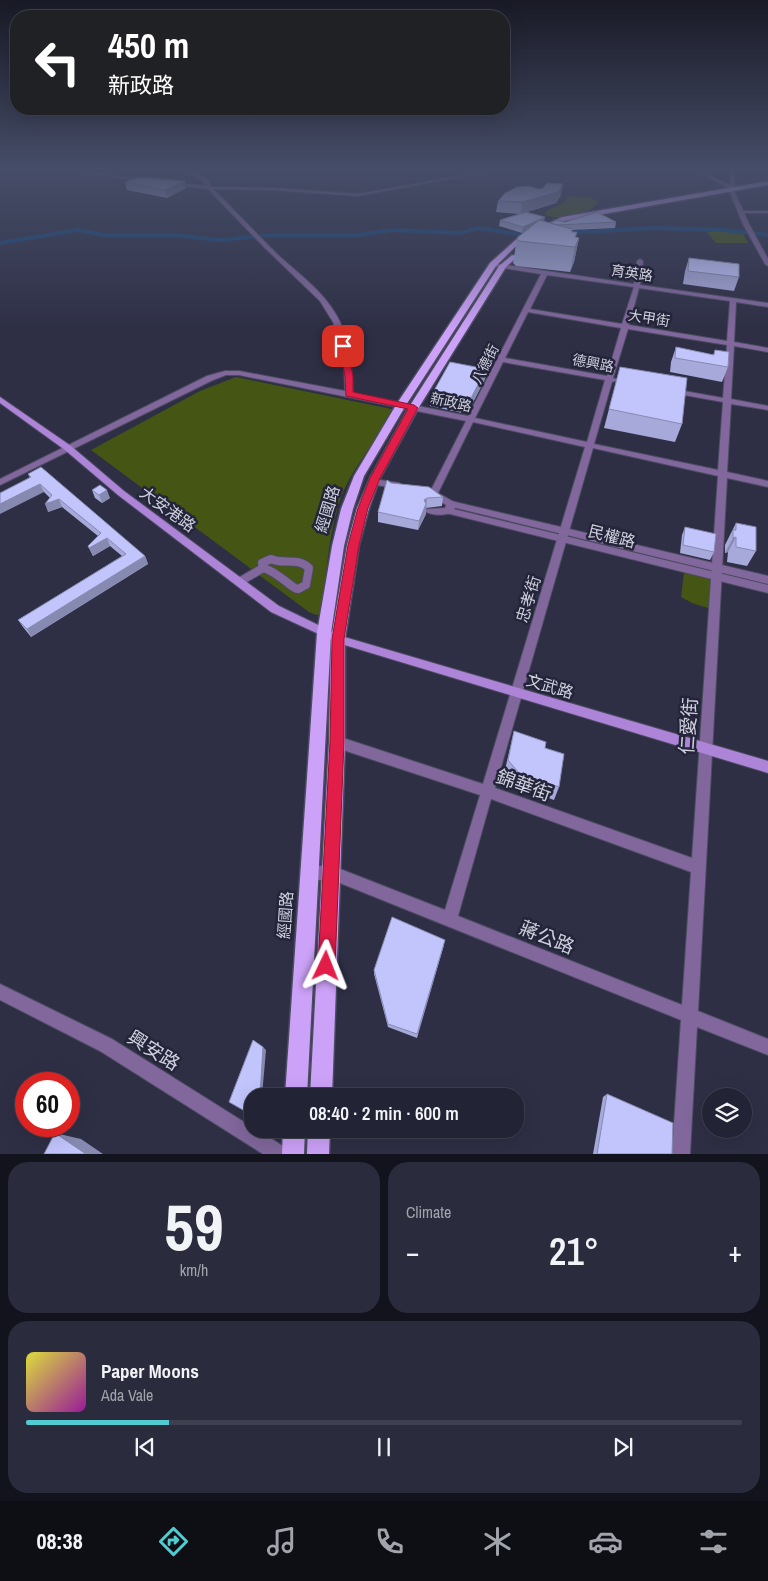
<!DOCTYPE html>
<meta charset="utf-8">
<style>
body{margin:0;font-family:"Archivo Narrow","Noto Sans TC",sans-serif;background:#2a2b3c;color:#f1f3f6;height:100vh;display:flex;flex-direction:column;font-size:19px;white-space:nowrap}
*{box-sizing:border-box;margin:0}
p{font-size:16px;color:#a2a4ac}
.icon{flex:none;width:28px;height:28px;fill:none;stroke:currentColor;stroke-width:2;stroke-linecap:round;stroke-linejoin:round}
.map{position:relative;height:1154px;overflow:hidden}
.drawer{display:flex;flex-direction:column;gap:8px;padding:8px;background:#13131d;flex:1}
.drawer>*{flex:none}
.hud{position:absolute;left:10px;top:10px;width:500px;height:105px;border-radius:20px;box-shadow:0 5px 20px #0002,0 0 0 1px #3f404f;background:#202124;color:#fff;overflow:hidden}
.fabs{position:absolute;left:702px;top:1088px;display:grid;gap:10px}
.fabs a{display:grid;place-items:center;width:50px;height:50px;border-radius:50%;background:#222334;box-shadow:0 5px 20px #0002,0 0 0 1px #3f404f;font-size:25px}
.speed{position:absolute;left:15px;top:1072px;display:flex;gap:10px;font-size:25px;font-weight:700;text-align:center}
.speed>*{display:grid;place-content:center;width:65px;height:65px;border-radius:50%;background:#222334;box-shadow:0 5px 20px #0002,0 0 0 1px #3f404f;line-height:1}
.speed .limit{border:8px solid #d22;background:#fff;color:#111}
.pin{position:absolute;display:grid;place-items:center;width:42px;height:42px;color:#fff;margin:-21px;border-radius:10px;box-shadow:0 2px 8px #0006}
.me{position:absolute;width:55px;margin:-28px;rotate:2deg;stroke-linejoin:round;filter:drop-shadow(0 0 4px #0008)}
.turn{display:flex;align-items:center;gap:18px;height:105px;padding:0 15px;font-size:22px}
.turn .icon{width:65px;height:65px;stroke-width:2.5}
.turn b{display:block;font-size:35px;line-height:42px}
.big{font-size:38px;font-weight:600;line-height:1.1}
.drawer .widget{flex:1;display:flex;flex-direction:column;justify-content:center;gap:8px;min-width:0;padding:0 18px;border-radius:20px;background:#2a2b3c}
.drawer .dial{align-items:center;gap:0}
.dial b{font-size:65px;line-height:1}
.song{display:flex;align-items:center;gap:15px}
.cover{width:60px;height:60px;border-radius:8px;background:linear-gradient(135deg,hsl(60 70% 55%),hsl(300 70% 35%))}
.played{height:5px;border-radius:2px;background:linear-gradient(90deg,#51ccd2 20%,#3f404f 20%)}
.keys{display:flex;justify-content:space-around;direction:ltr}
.heat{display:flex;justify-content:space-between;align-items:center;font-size:28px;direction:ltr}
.drawer .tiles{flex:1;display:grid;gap:8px;grid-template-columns:1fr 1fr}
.widget:last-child{grid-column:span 2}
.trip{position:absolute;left:244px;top:1088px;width:280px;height:50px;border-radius:20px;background:#222334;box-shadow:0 5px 20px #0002,0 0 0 1px #3f404f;font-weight:600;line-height:50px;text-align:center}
.dock{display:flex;height:80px;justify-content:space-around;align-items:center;background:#0e0e15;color:#a2a4ac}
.dock .icon{width:35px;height:35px}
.dock .current{color:#51ccd2}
.dock b{font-size:22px;color:#f1f3f6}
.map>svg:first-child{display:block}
.green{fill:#455513}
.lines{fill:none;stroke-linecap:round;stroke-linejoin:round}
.canal{fill:#16467b;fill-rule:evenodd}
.pedestrian-casing{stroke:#4b4c61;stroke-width:10}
.minor-casing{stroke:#4b4c61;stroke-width:2}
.tertiary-casing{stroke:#4b4c61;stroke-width:2}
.secondary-casing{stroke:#4b4c61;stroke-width:2}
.primary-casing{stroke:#4b4c61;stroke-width:3}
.pedestrian{stroke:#81679c;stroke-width:8}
.minor{fill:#81679c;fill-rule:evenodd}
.tertiary{fill:#81679c;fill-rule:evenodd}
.secondary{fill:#ae84d8;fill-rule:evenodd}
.primary{fill:#cca1f8;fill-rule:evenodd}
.wall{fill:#a6a9d9}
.shaded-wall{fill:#878ab0}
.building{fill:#c1c5fc;stroke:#878ab0}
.route{fill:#e11d48;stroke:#92132f}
.labels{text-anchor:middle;stroke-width:5;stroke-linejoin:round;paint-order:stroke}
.far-street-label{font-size:14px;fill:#d0d1df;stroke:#24253a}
.street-label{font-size:16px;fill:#d0d1df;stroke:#24253a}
.near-street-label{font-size:19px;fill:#d0d1df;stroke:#24253a}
</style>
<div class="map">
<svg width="768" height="1154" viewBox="0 0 768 1154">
<rect width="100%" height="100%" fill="#2e2f45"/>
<g class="green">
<path d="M568 196 588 197 599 202C587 215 564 221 546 215L545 213C552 206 564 207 568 196Z"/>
<path d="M705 230 743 234 748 243H716Z"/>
<path d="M236 377 396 410C379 436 357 462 344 490 328 528 327 574 321 614L316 615 309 612 91 450 200 391Z"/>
<path d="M684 572 714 580 711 609 692 603 681 597Z"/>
</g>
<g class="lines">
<g class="canal">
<path d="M478 226 536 235 524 237 478 230 461 235 392 232 359 237H272L219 242 175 237H103L78 232 0 245V241L78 228 103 233H175L219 238 272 233H359L392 228 461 231Z"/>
<path d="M654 226 724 228 768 233V237L724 232 654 230 562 235 559 233 562 231Z"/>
</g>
<defs>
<g id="pedestrian">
<path d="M271 559C284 565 298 557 309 568L306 585C303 586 301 588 298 589 294 590 275 570 263 568L262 563Z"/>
<path d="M239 582 263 568"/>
</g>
<g id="minor">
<path d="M67 170H75L149 181 147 182Z"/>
<path d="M183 170H188L207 179 211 187 273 188 358 194 494 170 492 171 358 196 273 190 213 189C235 211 256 233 278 255 300 275 327 294 340 322 350 344 352 369 353 393L468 416 541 274 491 266V264L493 263 634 284 637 261 640 259 643 261 640 285 768 303V307L736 302 734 342 768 348V352L734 346 731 399 768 406V410L731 404 727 472 768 481V487L727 478 698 1011 768 1039V1055L697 1027 690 1154H672L681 1020 330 879 309 881 304 879 302 874 304 869 309 867 330 865 445 910 480 795 337 748 333 746 331 742 333 738 337 736 483 784 585 447 473 422 438 493 454 502 456 504 454 511C448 516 431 516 425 511L427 509 445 508 446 505 429 494 466 421 239 375H226L213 380 0 485V479L207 376 225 371H239L345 391 344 363 340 341 333 322 320 301 265 248 208 189 172 185 174 183 206 186 203 181ZM547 275 634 287 622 324 530 309ZM639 288 730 301 727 341 629 325ZM528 312 621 328 607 376 505 358ZM628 329 727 345 723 398 673 389 669 391 673 393 723 402 718 470 594 444 612 382 619 380 613 378ZM503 362 605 380 587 442 475 418ZM593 448 718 476 692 858 495 788ZM491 799 691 872 682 1005 458 916Z"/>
<path d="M731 170H735L734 190 732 191 730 190Z"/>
<path d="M741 211H768V213H739Z"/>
<path d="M374 479 399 483 403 486 399 489 371 484 370 482 371 480Z"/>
</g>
<g id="tertiary">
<path d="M694 170H699L732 186 749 224 768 259V266L765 264 743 224 728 188Z"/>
<path d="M451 501 768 576V584L448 506 446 504 448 502Z"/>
<path d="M449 508 768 585V593L446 513 444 511Z"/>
<path d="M0 984 112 1039 252 1127V1129H256L286 1148 289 1154H263L100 1051 0 1000Z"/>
</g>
<path id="secondary" d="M0 397 71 446 124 491 279 606 341 636 768 761V773L338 643 271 612 118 495 65 450 0 403Z"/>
<g id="primary">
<path d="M768 181V185L564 221 524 238 496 266 406 405 364 476 353 509 344 546 331 633 307 1096H285L317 633 332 546 341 509 354 476 396 405 490 263 520 236 562 217Z"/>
<path d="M512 255 518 256 506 267 419 407 380 478 369 508 359 545 345 639V742L332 1096H310L329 742 331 639 347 545 357 508 370 478 409 407 499 266Z"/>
<path d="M283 1129H305L304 1154H282Z"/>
<path d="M308 1129H330L329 1154H307Z"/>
</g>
</defs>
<use href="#pedestrian" class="pedestrian-casing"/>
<use href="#minor" class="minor-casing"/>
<use href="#tertiary" class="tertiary-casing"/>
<use href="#secondary" class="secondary-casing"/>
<use href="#primary" class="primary-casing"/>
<use href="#pedestrian" class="pedestrian"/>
<use href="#minor" class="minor"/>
<use href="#tertiary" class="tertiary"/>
<use href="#secondary" class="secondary"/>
<use href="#primary" class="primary"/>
</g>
<g class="wall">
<path d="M125 182 186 188 167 198 127 190Z"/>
<path d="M538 189 561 195 556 203 527 212 544 221 550 223 616 222 615 228 572 230V232H577L576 237 579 238 574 262 570 272 516 266 513 263 517 238 524 232 522 233 499 226 500 220 519 214 496 212 498 201Z"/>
<path d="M689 258 739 277 734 291 683 284 685 271Z"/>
<path d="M676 347 713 355 715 350 728 367 722 382 670 372 671 362Z"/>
<path d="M620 367 682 424 675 442 604 428Z"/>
<path d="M486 369 485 379 467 414 430 406 431 396Z"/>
<path d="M28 474 145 556 148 564 31 637 23 627 18 620 122 556 110 546 93 556 88 546 98 536 62 507 48 512 50 498 30 478Z"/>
<path d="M391 483 443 497 442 506 426 508V514L418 530 378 522V512Z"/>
<path d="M92 490 110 498 102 503 95 498Z"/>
<path d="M736 523 756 551 747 566 727 562 728 552 725 553V545Z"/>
<path d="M685 527 714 552 710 560 680 553 682 535Z"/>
<path d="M514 731 545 748 559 787 554 800 515 786 504 774Z"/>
<path d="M444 945 417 1038 388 1027 374 974V970Z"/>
<path d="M607 1094 672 1154H593L603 1097Z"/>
</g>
<g class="shaded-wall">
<path d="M185 181 186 188 167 198 165 190Z"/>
<path d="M563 184 561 195 556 203 521 214 522 202Z"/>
<path d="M545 217 544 223 522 233 523 227Z"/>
<path d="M579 238 574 262 570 272 575 247Z"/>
<path d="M486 369 485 379 467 414 468 404Z"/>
<path d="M40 484 44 492 0 514V504Z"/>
<path d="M107 490 110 498 102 503 99 495Z"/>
<path d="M427 498 426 514 418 530 419 521 424 500Z"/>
<path d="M59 499 62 507 48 512 45 504Z"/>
<path d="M736 537 728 552 725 553 733 538Z"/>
<path d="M107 538 110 546 93 556 89 548Z"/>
<path d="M145 556 148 564 31 637 27 629Z"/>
<path d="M263 1047 266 1050 262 1096H260Z"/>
<path d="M55 1133 81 1139 103 1154H86Z"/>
</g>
<g class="building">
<path d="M140 177 185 181 165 190 125 182Z"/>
<path d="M547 183 563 184 558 192 522 202 498 201 505 193 517 187 529 186 538 189 543 188Z"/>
<path d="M526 212 545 217 523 227 500 220Z"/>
<path d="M597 212 616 222 557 225 550 223 557 220 565 222Z"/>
<path d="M539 220 572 229V232H577L575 237 579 238 575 247 519 241 517 238Z"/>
<path d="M689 258 739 264V277L688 271Z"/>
<path d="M676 347 714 355 715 350 729 352 728 367 675 358Z"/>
<path d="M450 362 486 369 468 404 431 396Z"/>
<path d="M620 367 687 378 682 424 609 409Z"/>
<path d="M41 467 145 556 27 629 18 620 126 554 107 538 89 548 88 546 101 533 59 499 45 504 52 495 40 484 0 504V493L31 477 28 474Z"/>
<path d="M387 480 391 483 429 487 443 497 427 498 424 500 426 504 419 521 378 512Z"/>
<path d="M100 485 107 490 99 495 92 490Z"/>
<path d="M736 523 756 527V551L736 547V537L733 538V530H736Z"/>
<path d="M685 527 716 534 714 552 683 545Z"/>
<path d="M514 731 546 742 545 748 564 754 559 787 519 773 508 760Z"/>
<path d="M392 917 445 940 417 1034 388 1024 374 970Z"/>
<path d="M253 1040 263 1047 260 1096H252V1112L250 1114 229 1102Z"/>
<path d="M607 1094 673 1123 672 1154H597Z"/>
<path d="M55 1133 86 1154H44Z"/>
</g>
<linearGradient id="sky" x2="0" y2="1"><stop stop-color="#191a26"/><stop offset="0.51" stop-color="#464d68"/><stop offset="1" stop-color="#464d68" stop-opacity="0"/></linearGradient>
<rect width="768" height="331" fill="url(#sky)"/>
<path class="route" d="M343 343 347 346 353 376V392L414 405 418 408 380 478 368 508 359 545 344 639V742L335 966 333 972 326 974 320 972 318 966 330 742 332 639 348 545 358 508 370 478 408 409 346 396 345 376 339 346Z"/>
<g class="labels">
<g class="far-street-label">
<text transform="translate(632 273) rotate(8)" y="5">育英路</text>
<text transform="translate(649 318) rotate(9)" y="5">大甲街</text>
<text transform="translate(593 363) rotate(11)" y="5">德興路</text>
<text transform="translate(485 364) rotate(-63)" y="5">八德街</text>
<text transform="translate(451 402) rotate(13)" y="5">新政路</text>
</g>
<g class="street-label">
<text transform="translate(168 509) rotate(36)" y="6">大安港路</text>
<text transform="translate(327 509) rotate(-73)" y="6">經國路</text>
<text transform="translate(612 536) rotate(14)" y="6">民權路</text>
<text transform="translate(528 599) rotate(-73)" y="6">忠孝街</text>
<text transform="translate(550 686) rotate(17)" y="6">文武路</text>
<text transform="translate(285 915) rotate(-86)" y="6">經國路</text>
</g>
<g class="near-street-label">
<text transform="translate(688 726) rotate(-86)" y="7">仁愛街</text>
<text transform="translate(524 785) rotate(20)" y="7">錦華街</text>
<text transform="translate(547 937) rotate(22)" y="7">蔣公路</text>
<text transform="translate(154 1050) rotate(32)" y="7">興安路</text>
</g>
</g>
</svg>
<div class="fabs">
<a><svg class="icon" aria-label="layers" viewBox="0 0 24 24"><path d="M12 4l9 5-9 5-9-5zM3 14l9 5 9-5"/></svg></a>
</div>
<div class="speed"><div class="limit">60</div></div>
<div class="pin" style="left:343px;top:346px;background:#d93025"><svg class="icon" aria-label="arrive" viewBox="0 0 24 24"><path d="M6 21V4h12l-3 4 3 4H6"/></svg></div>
<svg class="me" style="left:326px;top:966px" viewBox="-20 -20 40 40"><path d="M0-17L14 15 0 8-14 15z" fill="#e11d48" stroke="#fff" stroke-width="4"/></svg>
<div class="trip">08:40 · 2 min · 600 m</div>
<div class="hud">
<div class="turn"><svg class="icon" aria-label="left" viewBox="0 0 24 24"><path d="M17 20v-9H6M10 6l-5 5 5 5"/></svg><div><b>450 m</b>新政路</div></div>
</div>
</div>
<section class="drawer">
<div class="tiles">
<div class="widget dial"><b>59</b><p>km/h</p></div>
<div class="widget"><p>Climate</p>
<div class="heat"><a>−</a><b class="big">21°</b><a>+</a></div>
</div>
<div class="widget">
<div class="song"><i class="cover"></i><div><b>Paper Moons</b><p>Ada Vale</p></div></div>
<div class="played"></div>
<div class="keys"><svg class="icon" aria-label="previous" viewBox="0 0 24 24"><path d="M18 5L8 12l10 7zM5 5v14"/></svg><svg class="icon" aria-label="pause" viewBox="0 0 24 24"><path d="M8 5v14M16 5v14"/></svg><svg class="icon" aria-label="next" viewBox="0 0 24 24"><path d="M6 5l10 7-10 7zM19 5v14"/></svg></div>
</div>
</div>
</section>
<nav class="dock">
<b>08:38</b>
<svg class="icon current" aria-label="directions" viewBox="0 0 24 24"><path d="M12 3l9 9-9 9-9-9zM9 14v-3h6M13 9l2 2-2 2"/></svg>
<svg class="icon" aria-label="music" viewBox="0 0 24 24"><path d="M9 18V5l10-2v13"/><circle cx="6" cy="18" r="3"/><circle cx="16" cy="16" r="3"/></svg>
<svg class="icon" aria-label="phone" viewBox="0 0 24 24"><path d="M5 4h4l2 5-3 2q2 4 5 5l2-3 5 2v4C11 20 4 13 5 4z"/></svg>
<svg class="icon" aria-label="climate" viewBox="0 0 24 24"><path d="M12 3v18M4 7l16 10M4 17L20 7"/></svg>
<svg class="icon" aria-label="car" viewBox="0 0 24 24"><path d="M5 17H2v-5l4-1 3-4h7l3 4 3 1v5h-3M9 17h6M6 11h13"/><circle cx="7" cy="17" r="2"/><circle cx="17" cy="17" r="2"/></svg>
<svg class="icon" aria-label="filters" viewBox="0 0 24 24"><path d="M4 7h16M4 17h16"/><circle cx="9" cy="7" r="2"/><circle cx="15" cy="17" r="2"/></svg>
</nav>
